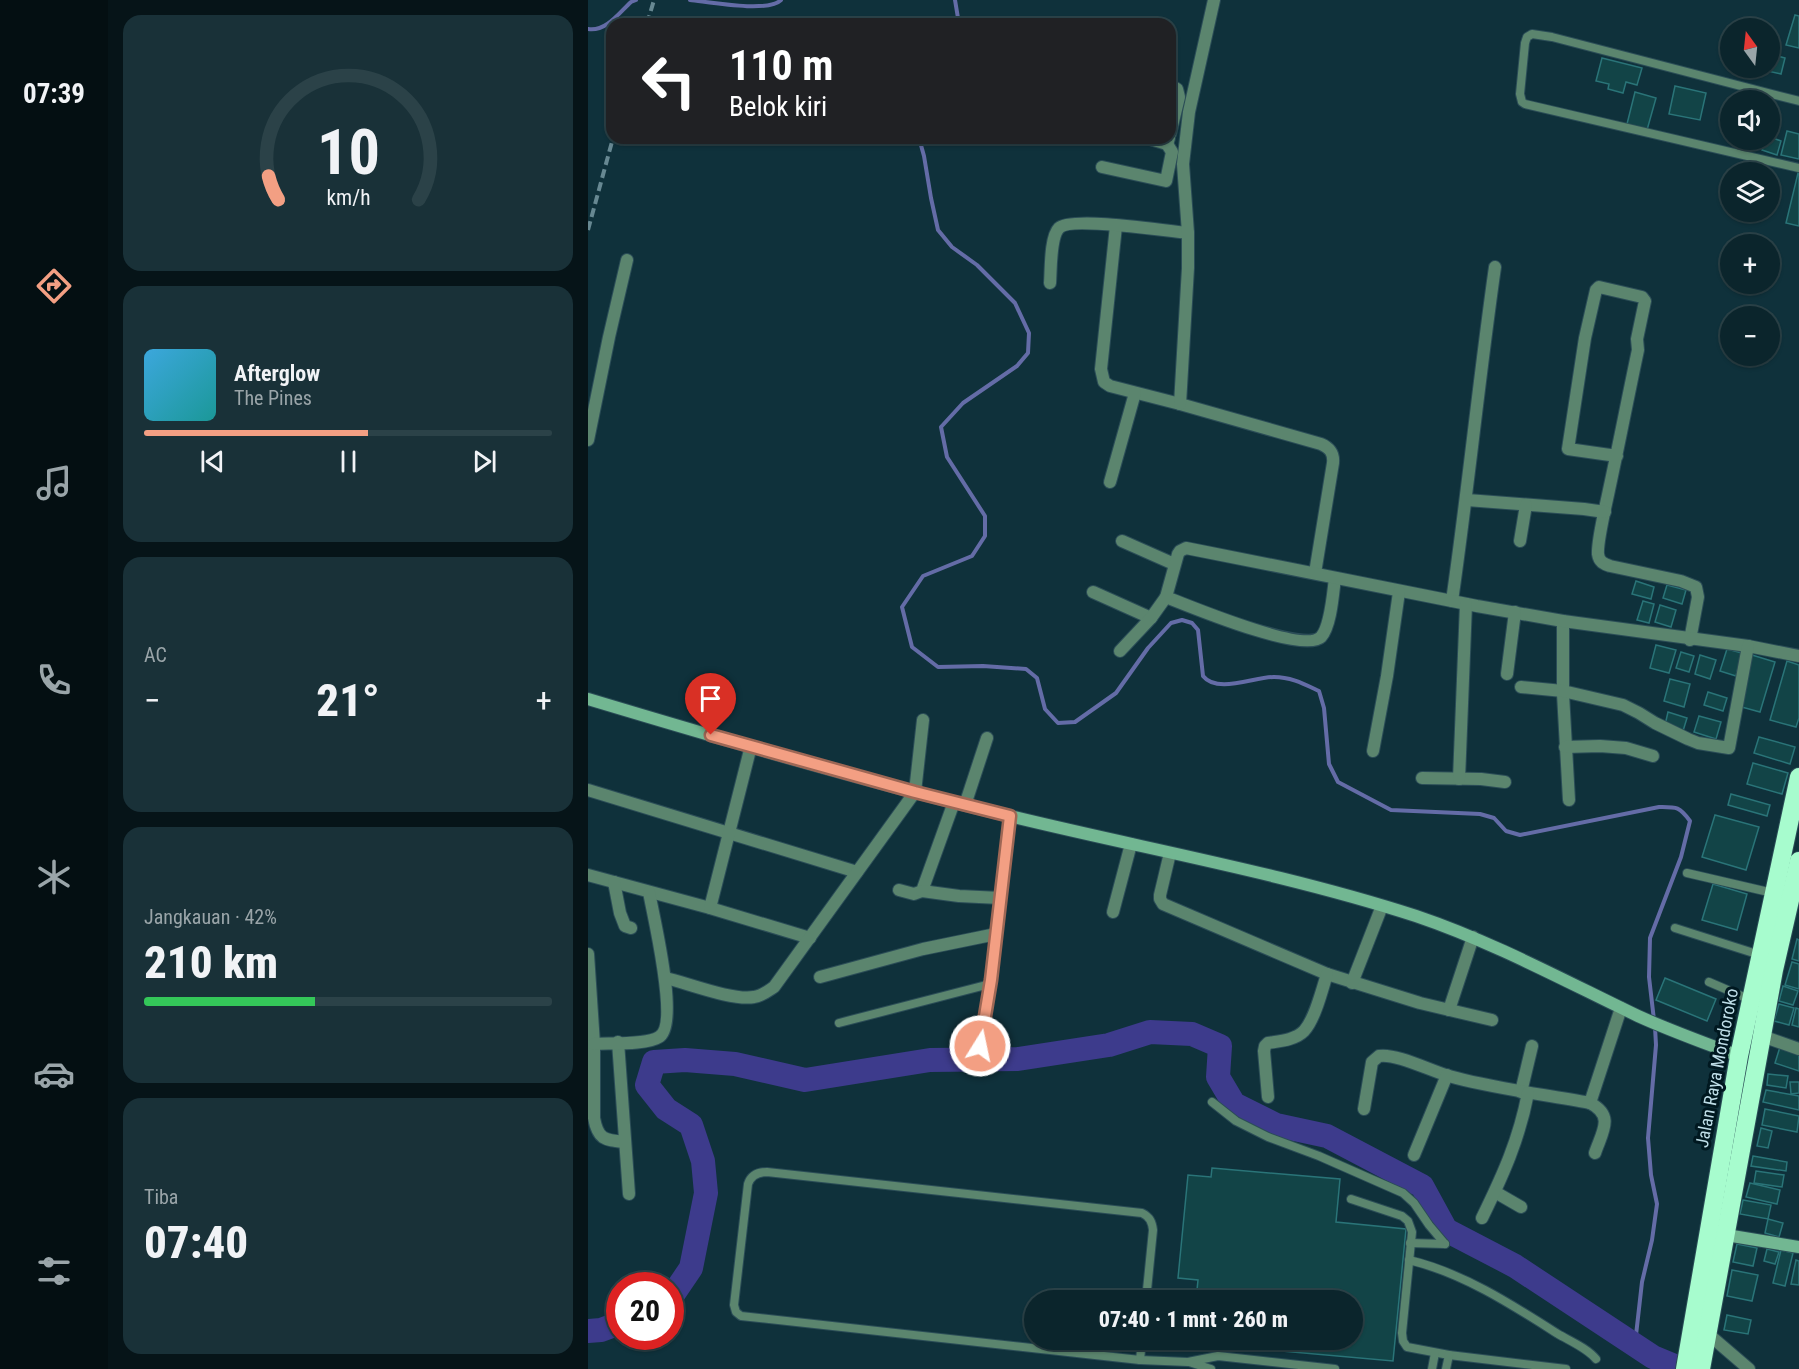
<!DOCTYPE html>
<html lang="id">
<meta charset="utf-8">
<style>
body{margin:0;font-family:"Roboto Condensed",sans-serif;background:#193138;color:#f1f3f6;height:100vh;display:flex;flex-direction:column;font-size:22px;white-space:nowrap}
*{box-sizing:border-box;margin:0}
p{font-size:20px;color:#9aa5a9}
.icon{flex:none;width:33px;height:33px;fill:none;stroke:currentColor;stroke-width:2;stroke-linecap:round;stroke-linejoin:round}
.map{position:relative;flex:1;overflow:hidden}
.sheet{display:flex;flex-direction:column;gap:15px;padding:15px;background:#061418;width:480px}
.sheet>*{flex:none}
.hud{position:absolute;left:18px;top:18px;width:570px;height:126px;border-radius:18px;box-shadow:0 2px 4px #0004,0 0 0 2px #2b4248;background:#202124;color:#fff;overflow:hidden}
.needle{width:39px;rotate:345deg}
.tools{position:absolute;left:1132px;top:18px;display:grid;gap:12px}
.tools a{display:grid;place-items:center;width:60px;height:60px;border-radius:50%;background:#0b252c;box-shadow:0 2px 4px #0004,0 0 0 2px #2b4248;font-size:30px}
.speed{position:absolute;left:18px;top:1272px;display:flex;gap:12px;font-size:30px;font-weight:700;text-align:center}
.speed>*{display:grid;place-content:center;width:78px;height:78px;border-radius:50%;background:#0b252c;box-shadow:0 2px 4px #0004,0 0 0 2px #2b4248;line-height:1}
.speed .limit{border:9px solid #d22;background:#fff;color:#111}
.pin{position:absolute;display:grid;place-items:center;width:51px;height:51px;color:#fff;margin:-62px -26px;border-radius:50% 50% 50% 0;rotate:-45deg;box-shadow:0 0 6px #0007}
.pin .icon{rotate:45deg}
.me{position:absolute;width:66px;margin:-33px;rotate:10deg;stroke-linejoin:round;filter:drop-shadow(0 0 4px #0008)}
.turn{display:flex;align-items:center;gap:21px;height:126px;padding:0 24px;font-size:27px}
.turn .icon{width:78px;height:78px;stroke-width:2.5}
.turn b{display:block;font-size:42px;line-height:51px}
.big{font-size:45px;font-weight:800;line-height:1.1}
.sheet .tile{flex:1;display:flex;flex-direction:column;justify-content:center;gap:9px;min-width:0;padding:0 21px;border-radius:18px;background:#193138}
.sheet .dial{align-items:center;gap:0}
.dial svg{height:156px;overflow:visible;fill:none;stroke:#2b4248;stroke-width:7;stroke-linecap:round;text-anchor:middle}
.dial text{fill:#f1f3f6;stroke:none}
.song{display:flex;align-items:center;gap:18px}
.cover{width:72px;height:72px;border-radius:9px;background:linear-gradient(135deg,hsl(200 70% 55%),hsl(180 70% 35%))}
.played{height:6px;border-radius:3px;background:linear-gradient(90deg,#f39f83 55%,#2b4248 55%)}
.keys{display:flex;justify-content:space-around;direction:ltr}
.heat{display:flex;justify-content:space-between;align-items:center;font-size:33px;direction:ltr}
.charge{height:9px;border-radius:4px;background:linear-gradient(90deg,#34c759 42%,#2b4248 0)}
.trip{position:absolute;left:436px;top:1290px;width:339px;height:60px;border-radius:30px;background:#0b252c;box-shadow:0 2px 4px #0004,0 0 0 2px #2b4248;font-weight:800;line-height:60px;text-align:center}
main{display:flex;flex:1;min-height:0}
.menu{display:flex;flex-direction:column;width:108px;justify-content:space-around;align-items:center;background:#040f12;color:#9aa5a9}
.menu .icon{width:42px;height:42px}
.menu .on{color:#f39f83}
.menu b{font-size:27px;color:#f1f3f6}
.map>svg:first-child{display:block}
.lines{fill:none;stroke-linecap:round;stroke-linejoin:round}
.stream{stroke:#646ca7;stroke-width:4}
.river{stroke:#3d3b8c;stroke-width:24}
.building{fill:#124447;stroke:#2a7478;stroke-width:1.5}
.lane-casing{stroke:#2b4d57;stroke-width:10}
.street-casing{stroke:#2b4d57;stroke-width:14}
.secondary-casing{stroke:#2b4d57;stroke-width:14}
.highway-casing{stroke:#2b4d57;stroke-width:20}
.lane{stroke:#5b856e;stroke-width:8}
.street{stroke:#5b856e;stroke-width:12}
.secondary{stroke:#72b792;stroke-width:12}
.highway{stroke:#a7fcce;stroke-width:18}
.rail{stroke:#678892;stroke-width:4;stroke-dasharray:9 4.5;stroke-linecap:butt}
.route-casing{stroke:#9e6755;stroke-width:15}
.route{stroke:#f39f83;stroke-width:10}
.labels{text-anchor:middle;stroke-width:6;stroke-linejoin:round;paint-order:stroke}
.street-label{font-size:18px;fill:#bedde7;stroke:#001820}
</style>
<main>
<nav class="menu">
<b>07:39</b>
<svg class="icon on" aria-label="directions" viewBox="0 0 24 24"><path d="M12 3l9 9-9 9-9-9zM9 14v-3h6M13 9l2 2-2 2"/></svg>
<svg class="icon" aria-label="music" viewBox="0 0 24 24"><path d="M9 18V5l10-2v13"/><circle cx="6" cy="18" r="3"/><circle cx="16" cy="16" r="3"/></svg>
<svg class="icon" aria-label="phone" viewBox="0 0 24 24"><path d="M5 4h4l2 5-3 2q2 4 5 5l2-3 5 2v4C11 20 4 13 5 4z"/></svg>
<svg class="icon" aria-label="climate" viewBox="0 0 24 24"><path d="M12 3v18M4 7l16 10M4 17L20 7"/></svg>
<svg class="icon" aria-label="car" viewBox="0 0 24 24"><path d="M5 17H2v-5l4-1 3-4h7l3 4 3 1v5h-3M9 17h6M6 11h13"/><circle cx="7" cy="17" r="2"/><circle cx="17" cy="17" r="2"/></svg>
<svg class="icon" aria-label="filters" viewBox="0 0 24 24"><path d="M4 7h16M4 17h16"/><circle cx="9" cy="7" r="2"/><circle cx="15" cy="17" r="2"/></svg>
</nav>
<section class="sheet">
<div class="tile dial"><svg viewBox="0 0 100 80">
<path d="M14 69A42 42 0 1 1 86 69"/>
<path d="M14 69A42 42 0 0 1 9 57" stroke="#f39f83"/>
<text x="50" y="56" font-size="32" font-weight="700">10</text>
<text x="50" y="72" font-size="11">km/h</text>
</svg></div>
<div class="tile">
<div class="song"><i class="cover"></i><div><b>Afterglow</b><p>The Pines</p></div></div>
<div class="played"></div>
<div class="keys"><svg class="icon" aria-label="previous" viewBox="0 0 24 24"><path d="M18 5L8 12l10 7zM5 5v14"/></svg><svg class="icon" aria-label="pause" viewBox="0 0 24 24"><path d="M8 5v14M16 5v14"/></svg><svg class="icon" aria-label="next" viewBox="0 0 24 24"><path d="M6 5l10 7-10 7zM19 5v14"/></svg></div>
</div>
<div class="tile"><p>AC</p>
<div class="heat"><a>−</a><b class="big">21°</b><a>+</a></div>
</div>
<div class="tile"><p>Jangkauan · 42%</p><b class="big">210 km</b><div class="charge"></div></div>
<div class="tile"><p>Tiba</p><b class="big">07:40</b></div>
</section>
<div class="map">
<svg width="1211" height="1369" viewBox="0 0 1211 1369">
<rect width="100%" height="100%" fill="#0f313b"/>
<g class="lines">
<g class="stream">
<path d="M102 0C121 2 180 13 193 0"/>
<path d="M367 0 371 24"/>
<path d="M0 29C18 32 31 13 43 2L48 0"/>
<path d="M331 138 336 156 343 198 350 230 364 247 389 265 427 303 441 333 440 353 429 366 375 403 353 427 359 457 397 516V536L384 556 335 576 314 607 324 647 350 667 395 666 438 669 449 678 457 709 470 723 487 722 528 693 560 648 583 623 594 620 604 623 610 630 615 676C629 694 666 677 686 677 703 677 716 684 731 691L736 708 741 764 750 782 803 810 892 814 906 818 918 831 932 835 1071 807C1088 807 1091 806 1102 821L1093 857 1062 938 1061 977 1066 1020"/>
<path d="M1047 1344 1054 1282 1064 1240 1069 1204 1063 1175 1060 1138 1068 1045 1067 1027"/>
</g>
<g class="river">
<path d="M82 1299 103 1268 118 1193 115 1161 103 1125 78 1109 59 1085 66 1062 97 1060 147 1064 217 1080 342 1060 430 1059 521 1045 562 1032 604 1034 632 1046 630 1077 646 1104 688 1125 739 1136 834 1186 858 1230 927 1266 1065 1357 1094 1369"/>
<path d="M0 1331 13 1330 32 1323"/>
</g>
</g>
<g class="building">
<path d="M1207 15 1211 16V48L1198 45Z"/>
<path d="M1182 54 1197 58 1193 74 1175 70 1176 68H1182Z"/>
<path d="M1014 58 1054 68 1049 85 1038 82 1035 93 1020 89 1021 84 1008 81Z"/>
<path d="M1087 86 1118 93 1112 120 1081 114Z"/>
<path d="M1047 92 1068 98 1059 130 1039 124Z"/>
<path d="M1199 131 1211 134V159L1193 155Z"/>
<path d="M1182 137 1193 141 1189 155 1174 150 1177 140H1182Z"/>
<path d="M1210 173H1211V226L1198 223Z"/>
<path d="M1048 581 1066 587 1063 599 1044 594Z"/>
<path d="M1079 585 1098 590 1094 604 1075 598Z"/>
<path d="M1055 601 1066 604 1061 623 1049 620Z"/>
<path d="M1072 605 1088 610 1083 627 1067 622Z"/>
<path d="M1068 645 1088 650 1081 673 1062 668Z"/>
<path d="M1139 649 1154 653 1148 676 1132 671Z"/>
<path d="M1093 652 1106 656 1101 672 1088 668Z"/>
<path d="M1112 655 1128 660 1122 679 1107 674Z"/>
<path d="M1164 655 1187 662 1172 712 1150 706Z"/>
<path d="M1199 661 1211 665V718L1208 727 1182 720Z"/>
<path d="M1082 679 1102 684 1096 707 1076 701Z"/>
<path d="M1120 692 1139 698 1135 711 1116 705Z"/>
<path d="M1080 712 1099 718 1095 731 1077 725Z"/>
<path d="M1111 716 1133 722 1128 739 1106 732Z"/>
<path d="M1171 737 1207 747 1202 764 1166 753Z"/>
<path d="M1165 763 1200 773 1194 794 1159 784Z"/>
<path d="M1143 794 1182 805 1179 816 1140 805Z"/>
<path d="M1127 815 1171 827 1158 870 1114 857Z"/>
<path d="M1125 884 1159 894 1149 930 1114 920Z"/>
<path d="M1209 939 1211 940V961L1204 959Z"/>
<path d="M1204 962 1211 964V989L1197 985Z"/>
<path d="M1077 978 1128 999 1119 1021 1068 1000Z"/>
<path d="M1195 986 1210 991 1205 1005 1191 1001Z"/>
<path d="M1191 1004 1206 1008 1201 1025 1186 1021Z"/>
<path d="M1208 1008 1211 1009V1027L1204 1025Z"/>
<path d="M1192 1047 1211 1053V1071L1187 1063Z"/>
<path d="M1180 1074 1200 1076 1198 1088 1179 1085Z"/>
<path d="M1202 1082H1211V1093L1203 1094Z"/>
<path d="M1178 1090 1211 1096V1110L1175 1102Z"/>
<path d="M1177 1109 1211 1116 1209 1132 1174 1125Z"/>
<path d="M1173 1128 1184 1131 1180 1148 1169 1146Z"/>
<path d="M1165 1156 1199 1162 1198 1171 1163 1166Z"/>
<path d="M624 1168 752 1179 748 1222 818 1229 805 1361 604 1343V1340H765V1300H608L610 1280 590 1278 600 1175 623 1177Z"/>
<path d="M1168 1171 1196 1175 1194 1187 1166 1183Z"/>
<path d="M1162 1183 1192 1190 1189 1204 1158 1197Z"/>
<path d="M1155 1200 1183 1205 1180 1219 1152 1214Z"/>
<path d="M1180 1219 1195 1223 1191 1237 1177 1233Z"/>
<path d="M1149 1244 1169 1248 1165 1266 1145 1262Z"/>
<path d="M1179 1249 1191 1252 1187 1264 1176 1261Z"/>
<path d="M1193 1250 1205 1253 1197 1286 1185 1283Z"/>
<path d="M1208 1260 1211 1261V1285L1203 1284Z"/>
<path d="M1144 1270 1170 1275 1164 1301 1139 1296Z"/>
<path d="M1139 1315 1163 1320 1160 1334 1136 1330Z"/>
</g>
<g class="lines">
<defs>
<g id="lane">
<path d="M1211 101 964 37 944 34 939 37 937 43 932 94 934 102 937 104 1211 168"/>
<path d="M1099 873 1185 893"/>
<path d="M1087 928 1172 955"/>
<path d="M1121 982 1163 1000"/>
<path d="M251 1023 402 984"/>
<path d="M392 1046 403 980 422 816"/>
<path d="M624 1102 648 1121 680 1137 731 1156 815 1193 826 1203 841 1225 857 1244"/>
<path d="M763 1199 814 1216 820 1221 824 1232 814 1333 815 1341 819 1347 861 1355 978 1369"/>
<path d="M822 1243 857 1244"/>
<path d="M821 1260C875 1273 923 1304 970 1334 982 1341 999 1348 1008 1359"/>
<path d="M558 1300 565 1230C564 1222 562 1217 554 1213L179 1172C170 1172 163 1175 160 1184L146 1305 148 1312 153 1316 552 1360 600 1362 630 1356 747 1369"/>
<path d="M552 1360 554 1340"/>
<path d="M601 1362 623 1369"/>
<path d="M844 1369 847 1353"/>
<path d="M858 1369 861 1355"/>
</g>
<g id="street">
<path d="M582 85 589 89 591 97 582 134"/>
<path d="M559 138 579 144 581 138"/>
<path d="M514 167 578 181 584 152 579 144"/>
<path d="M528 226 513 369 516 382 522 386 592 404 733 444C742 448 746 453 745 463L727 573"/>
<path d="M462 283C463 270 462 237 471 228 482 216 580 231 600 233"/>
<path d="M592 404 600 268V233L595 164 601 112 626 0"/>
<path d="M0 440 21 337 39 260"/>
<path d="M1029 456 980 449 997 338 1008 290 1011 287 1054 297 1057 301 1049 339 1050 350C1040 397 1031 444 1021 490 1018 505 1009 541 1010 554 1011 562 1016 564 1022 566L1093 581 1108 587 1110 597 1102 640"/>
<path d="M522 482 547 393"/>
<path d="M879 500 996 509 1017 512"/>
<path d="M534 541 586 564"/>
<path d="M932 541 938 505"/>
<path d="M505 592 563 618"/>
<path d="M578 597C601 606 716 654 733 637 743 626 745 593 747 578"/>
<path d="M864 601C880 490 891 379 907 267"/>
<path d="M975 621V694L981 800"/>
<path d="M532 651 563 618 578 597 590 554 592 551 598 548 889 606 975 621 1160 646 1211 656"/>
<path d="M919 674 927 612"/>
<path d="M933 687 975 691 1035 705 1051 713 1067 723 1100 739 1110 743 1141 748 1160 646"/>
<path d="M977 747 1012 746 1038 748 1065 756"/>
<path d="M785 751 799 676 811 592"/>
<path d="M834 778 893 779 917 782"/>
<path d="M871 779 878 604"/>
<path d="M0 790 269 872"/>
<path d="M377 805 399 738"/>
<path d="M582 853 572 895V899L575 904 739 974 832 1003 904 1020"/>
<path d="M0 875 122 908 222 938"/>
<path d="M26 882 32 913 37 926 43 928"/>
<path d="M311 890 326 894 334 891 366 802"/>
<path d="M334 891 371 896 412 898"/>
<path d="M122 908 163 746"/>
<path d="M525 912 543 844"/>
<path d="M0 954 6 1044V1118C10 1140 17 1140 37 1142"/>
<path d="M232 977 335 949 408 934"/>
<path d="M78 978C99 983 145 1001 166 997 174 996 180 991 186 987L327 792 335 720"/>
<path d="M764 983 794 906"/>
<path d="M861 1010 885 937"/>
<path d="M1174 1036 1211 1049"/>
<path d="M30 1042 41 1194"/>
<path d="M6 1044C22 1043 59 1045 71 1037 92 1025 65 915 61 892"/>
<path d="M933 1092 944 1046"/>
<path d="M680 1097 676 1051 677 1046 680 1043C692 1041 707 1040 716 1031 727 1019 734 990 739 974"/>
<path d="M1002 1103 1033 1008"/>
<path d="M776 1109 784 1062 791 1056C808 1053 843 1071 861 1076 907 1089 955 1094 1002 1103 1027 1116 1014 1132 1007 1153"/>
<path d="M826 1155 859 1075"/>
<path d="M907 1192 933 1207"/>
<path d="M894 1218C915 1175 931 1140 940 1093"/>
<path d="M1119 1333 1161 1369"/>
</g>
<g id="secondary">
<path d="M0 699C140 741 280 782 422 816 557 849 695 873 828 916 905 942 977 981 1050 1016 1083 1031 1117 1043 1151 1056"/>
<path d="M1138 1235 1211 1247"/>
</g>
<g id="highway">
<path d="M1097 1369 1151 1056 1211 777"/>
<path d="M1113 1369 1186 970 1211 861"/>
</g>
</defs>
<use href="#lane" class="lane-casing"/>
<use href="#street" class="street-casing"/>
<use href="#secondary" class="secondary-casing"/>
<use href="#highway" class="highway-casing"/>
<use href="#lane" class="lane"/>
<use href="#street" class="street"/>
<use href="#secondary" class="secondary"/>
<use href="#highway" class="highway"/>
<g class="rail">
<path d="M59 24 66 0"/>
<path d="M0 230 25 138"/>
</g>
</g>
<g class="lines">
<defs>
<path id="route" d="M123 735 327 792 422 816 403 980 392 1046"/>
</defs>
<use href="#route" class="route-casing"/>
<use href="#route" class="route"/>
</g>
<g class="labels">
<g class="street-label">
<text transform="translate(1129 1068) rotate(-79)" y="6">Jalan Raya Mondoroko</text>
</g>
</g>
</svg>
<div class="tools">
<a><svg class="needle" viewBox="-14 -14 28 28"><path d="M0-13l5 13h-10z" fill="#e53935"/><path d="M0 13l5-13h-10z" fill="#9aa5a9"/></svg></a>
<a><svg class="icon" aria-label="sound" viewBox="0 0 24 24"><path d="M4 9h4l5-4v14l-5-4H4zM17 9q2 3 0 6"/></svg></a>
<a><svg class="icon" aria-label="layers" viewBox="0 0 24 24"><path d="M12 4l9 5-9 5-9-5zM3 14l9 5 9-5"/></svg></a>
<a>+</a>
<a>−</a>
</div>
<div class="speed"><div class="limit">20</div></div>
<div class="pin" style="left:123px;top:735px;background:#d93025"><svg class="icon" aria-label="arrive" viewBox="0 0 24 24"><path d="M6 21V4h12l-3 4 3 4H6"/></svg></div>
<svg class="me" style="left:392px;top:1046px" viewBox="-20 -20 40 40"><circle r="17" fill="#f39f83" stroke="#fff" stroke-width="3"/><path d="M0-11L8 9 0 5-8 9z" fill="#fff"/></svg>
<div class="trip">07:40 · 1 mnt · 260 m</div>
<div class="hud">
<div class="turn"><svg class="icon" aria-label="left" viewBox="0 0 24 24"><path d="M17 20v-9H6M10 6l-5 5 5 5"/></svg><div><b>110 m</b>Belok kiri</div></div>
</div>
</div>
</main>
